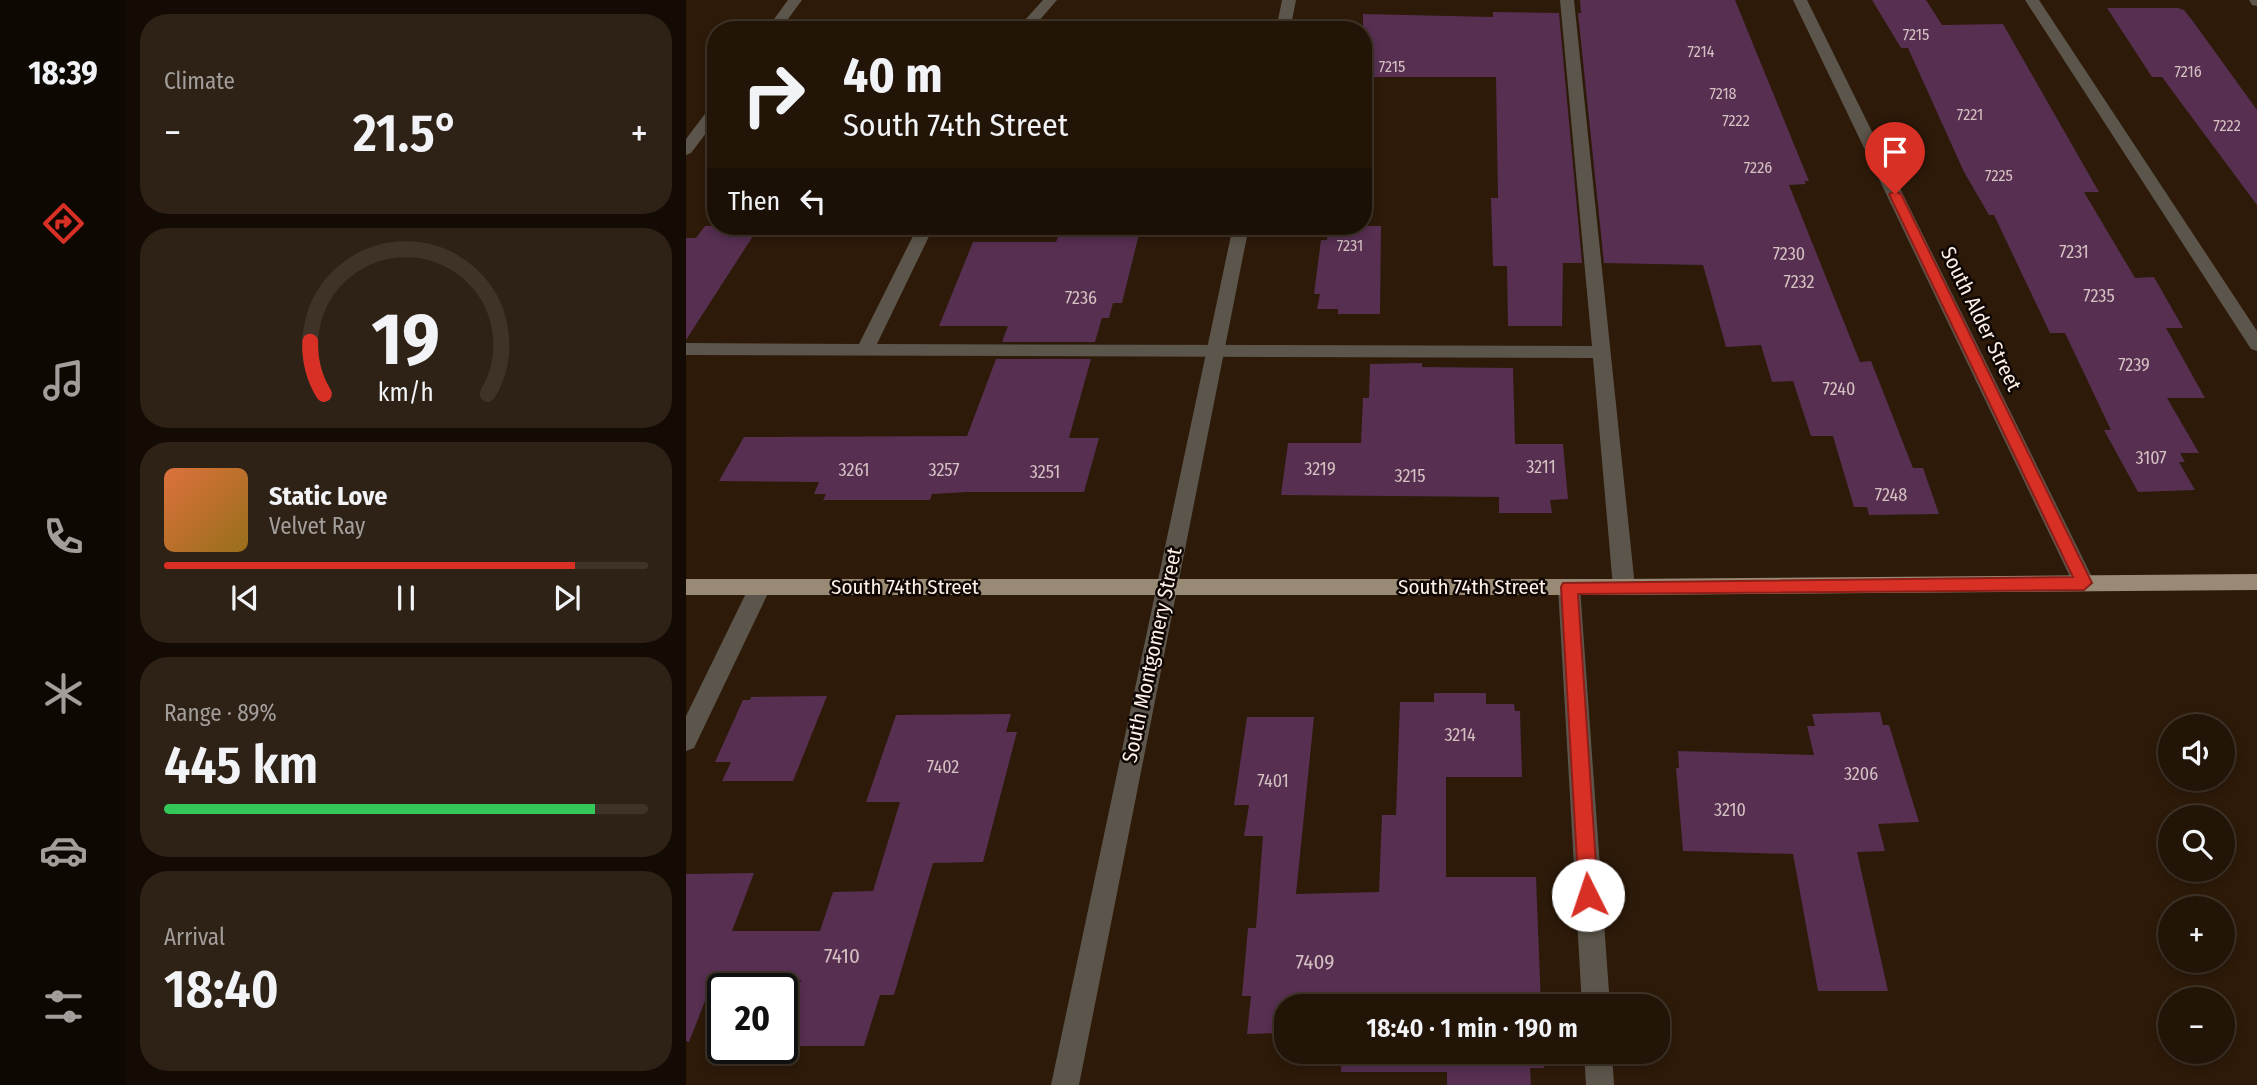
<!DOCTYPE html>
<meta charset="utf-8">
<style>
body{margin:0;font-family:"Fira Sans Condensed",sans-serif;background:#2e2115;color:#f1f3f6;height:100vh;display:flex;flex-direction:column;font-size:26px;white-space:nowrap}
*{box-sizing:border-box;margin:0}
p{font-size:23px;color:#a29e9b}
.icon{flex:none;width:38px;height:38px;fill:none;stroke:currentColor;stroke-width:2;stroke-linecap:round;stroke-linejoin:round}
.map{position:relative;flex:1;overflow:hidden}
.side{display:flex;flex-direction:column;gap:14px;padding:14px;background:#130b04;width:560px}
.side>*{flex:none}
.hud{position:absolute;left:21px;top:21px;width:665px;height:214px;border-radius:28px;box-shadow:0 4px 10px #0003,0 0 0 2px #3f3328;background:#221407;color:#f1f3f6;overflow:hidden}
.controls{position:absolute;left:1472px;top:714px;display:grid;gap:14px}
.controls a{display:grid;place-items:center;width:77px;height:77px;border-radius:50%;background:#221407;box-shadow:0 4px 10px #0003,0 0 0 2px #3f3328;font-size:35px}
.speed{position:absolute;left:21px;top:973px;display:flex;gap:14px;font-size:35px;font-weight:700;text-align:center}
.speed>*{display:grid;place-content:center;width:91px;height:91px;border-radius:50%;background:#221407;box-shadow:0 4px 10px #0003,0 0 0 2px #3f3328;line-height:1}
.speed .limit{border:4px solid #111;border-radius:10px;background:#fff;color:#111}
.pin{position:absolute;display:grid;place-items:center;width:60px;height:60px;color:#fff;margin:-72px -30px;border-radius:50% 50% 50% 0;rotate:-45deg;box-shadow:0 0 7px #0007}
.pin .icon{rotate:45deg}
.me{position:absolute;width:77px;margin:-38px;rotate:356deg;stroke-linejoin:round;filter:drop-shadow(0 0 5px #0008)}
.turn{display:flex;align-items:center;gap:24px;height:147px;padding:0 21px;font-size:32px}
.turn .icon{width:91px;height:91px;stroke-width:2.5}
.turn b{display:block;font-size:49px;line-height:60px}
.then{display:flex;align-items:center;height:66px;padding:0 21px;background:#0003;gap:14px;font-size:26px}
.big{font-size:52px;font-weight:600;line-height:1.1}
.side .card{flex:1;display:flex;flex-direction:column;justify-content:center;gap:10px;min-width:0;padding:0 24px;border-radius:28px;background:#2e2115}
.side .dial{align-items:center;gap:0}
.dial svg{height:182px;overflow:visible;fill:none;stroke:#3f3328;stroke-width:7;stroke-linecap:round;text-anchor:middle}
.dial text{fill:#f1f3f6;stroke:none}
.song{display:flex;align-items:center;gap:21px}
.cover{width:84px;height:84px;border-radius:10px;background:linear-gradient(135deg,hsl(20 70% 55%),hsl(40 70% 35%))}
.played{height:7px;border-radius:4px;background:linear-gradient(90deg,#d93025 85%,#3f3328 85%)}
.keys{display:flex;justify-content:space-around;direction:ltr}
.heat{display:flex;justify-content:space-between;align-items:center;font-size:38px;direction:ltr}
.charge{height:10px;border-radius:5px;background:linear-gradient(90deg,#34c759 89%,#3f3328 0)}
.trip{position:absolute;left:588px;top:994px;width:396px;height:70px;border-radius:28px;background:#221407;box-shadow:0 4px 10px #0003,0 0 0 2px #3f3328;font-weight:600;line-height:70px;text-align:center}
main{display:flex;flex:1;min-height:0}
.dock{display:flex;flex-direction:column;width:126px;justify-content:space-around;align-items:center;background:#0e0803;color:#a29e9b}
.dock .icon{width:49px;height:49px}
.dock .current{color:#d93025}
.dock b{font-size:32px;color:#f1f3f6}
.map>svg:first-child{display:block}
.building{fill:#562f51}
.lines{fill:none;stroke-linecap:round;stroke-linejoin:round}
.lane{fill:#5c554b;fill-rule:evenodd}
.street{fill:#5c554b;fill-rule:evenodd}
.primary{fill:#998a75;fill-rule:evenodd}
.route{fill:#d93025;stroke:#8d1f18;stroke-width:2}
.labels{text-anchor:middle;stroke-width:5;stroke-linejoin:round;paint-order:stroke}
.far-number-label{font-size:16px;fill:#d4c0c1}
.number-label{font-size:18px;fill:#d4c0c1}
.street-label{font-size:21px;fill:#fef0e6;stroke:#0f0703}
.near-number-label{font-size:21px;fill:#d4c0c1}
</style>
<main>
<nav class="dock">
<b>18:39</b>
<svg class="icon current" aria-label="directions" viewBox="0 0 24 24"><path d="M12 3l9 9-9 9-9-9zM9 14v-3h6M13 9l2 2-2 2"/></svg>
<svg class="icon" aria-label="music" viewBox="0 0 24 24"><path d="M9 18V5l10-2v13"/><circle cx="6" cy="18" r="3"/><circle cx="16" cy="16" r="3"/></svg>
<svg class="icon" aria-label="phone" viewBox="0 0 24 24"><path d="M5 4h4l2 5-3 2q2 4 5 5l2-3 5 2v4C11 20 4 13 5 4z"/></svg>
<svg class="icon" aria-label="climate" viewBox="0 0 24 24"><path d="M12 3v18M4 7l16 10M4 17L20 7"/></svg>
<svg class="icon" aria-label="car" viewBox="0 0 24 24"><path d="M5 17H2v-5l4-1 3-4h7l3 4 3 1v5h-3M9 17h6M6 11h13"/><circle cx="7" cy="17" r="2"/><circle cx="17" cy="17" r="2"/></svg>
<svg class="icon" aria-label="filters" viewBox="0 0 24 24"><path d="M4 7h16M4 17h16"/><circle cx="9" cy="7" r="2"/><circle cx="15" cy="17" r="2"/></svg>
</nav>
<section class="side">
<div class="card"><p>Climate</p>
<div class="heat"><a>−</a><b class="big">21.5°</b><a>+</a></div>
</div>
<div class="card dial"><svg viewBox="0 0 100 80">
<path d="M14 69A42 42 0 1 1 86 69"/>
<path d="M14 69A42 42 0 0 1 8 46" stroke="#d93025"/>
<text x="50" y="56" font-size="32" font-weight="700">19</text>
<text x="50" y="72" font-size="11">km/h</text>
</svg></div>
<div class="card">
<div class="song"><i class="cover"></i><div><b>Static Love</b><p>Velvet Ray</p></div></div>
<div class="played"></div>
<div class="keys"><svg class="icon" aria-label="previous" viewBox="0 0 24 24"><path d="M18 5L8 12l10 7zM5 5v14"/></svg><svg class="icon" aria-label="pause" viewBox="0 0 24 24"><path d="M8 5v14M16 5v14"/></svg><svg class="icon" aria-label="next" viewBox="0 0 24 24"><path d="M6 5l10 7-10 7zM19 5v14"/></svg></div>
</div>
<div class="card"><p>Range · 89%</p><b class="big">445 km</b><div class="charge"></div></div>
<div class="card"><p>Arrival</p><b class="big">18:40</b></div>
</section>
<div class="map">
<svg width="1571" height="1085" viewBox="0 0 1571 1085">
<rect width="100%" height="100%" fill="#2d1a09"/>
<g class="building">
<path d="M894 0H1049L1123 181H1118L1120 184 1103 185 1174 362 1185 361 1227 468H1237L1253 514 1183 515 1181 507H1168L1147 436H1125L1107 381 1086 382 1075 345 1040 347 1017 265 918 263 892 13H895Z"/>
<path d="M1186 0H1240L1256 25 1317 24 1413 192H1398L1449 278 1468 277 1497 328H1480L1519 398H1481L1513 453H1494L1499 462H1493L1509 490 1452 492 1418 430H1425L1379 333H1364L1308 215H1303L1278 172 1222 48H1215Z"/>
<path d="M1421 8H1492L1498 10 1506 20 1571 110V205L1476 77H1466Z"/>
<path d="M807 12 873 13 896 263H877L876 326H822L821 266H807L805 198H812L810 77H677V14L807 17Z"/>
<path d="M19 226H67L60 236H67L0 340V238H10Z"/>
<path d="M376 226H455L436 303H427L423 318H416L409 342H316L322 326H253L287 242H370Z"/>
<path d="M643 226H695L694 314H652V309H631L634 294H628L635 240H641Z"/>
<path d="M310 359H405L383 438H413L398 492H281L246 494 244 500H137L140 494H128L133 482 33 481 58 437 281 436Z"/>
<path d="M736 363V367L827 368 829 444H877L882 499 864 500 866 513H813V497L595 495 602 443H675L677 398H683L684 364Z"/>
<path d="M748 693H800V704H828L829 711H834L836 777H760V877H850L855 1006H600V1033L561 1034 565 996H556L562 928H570L577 836H558L563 805H548L561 717H628L610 894 693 892 696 815H710L714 702H748Z"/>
<path d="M141 696 107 781H36L45 762H29L57 700H64L65 697Z"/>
<path d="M1194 712 1197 725H1203L1233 822 1192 824 1199 851 1171 852 1202 991H1132L1107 854 997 851 990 768H993L992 751 1128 755 1121 726H1129L1126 714Z"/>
<path d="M325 714 320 732H331L297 862 247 863 208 995H194L178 1046H96V1036L115 980 26 983 3 1042 0 1041V874L68 873 46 931H134L147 892 187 891 214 802H180L210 715Z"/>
<path d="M656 1052H857L858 1068H844L845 1085H761V1072H655Z"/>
</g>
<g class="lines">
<g class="lane">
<path d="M357 0H371L345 30H330Z"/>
<path d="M874 0H888L949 587 946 593 938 595 930 593 927 587 907 358 0 355V343L173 344 232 226H248L191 344 906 346Z"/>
<path d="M1339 0H1353L1571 331V351L1565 349Z"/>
<path d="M74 579 82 581 85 587 8 748 0 751V716L66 581Z"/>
<path d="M883 579 891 581 894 587 924 1006H896L872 587 875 581Z"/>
<path d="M898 1052H926L928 1085H900Z"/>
</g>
<g class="street">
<path d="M102 0H116L94 30H80Z"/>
<path d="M596 0H610L604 30H590Z"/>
<path d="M1107 0H1121L1409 583 1406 589 1398 591 1390 589 1387 583Z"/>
<path d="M1563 0H1571V6L1566 5Z"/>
<path d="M30 105V120L5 153 0 155V139L25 106Z"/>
<path d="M547 226H563L393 1085H365Z"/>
</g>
<path class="primary" d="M1571 574V590L938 595H0V579H938Z"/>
</g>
<path class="route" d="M1209 191 1215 194 1406 583 1398 590 892 594 912 895 909 901 902 904 895 901 893 895 875 587 877 583 1387 577 1203 194Z"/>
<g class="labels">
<g class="far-number-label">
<text x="1230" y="40">7215</text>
<text x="1015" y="57">7214</text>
<text x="706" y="72">7215</text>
<text x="1502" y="77">7216</text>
<text x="1037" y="99">7218</text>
<text x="1284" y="120">7221</text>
<text x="1050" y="126">7222</text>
<text x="1541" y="131">7222</text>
<text x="1072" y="173">7226</text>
<text x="1313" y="181">7225</text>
<text x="664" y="251">7231</text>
</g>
<g class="number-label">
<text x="1388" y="258">7231</text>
<text x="1103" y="260">7230</text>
<text x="1113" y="288">7232</text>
<text x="1413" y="302">7235</text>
<text x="395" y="304">7236</text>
<text x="1448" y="371">7239</text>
<text x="1153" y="395">7240</text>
<text x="1465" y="464">3107</text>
<text x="855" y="473">3211</text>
<text x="634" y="475">3219</text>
<text x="168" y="476">3261</text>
<text x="258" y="476">3257</text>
<text x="359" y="478">3251</text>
<text x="724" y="482">3215</text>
<text x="1205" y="501">7248</text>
<text x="774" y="741">3214</text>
<text x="257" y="773">7402</text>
<text x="1175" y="780">3206</text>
<text x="587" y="787">7401</text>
<text x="1044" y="816">3210</text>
</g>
<g class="street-label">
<text transform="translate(1295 319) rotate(64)" y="7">South Alder Street</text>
<text x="219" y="594">South 74th Street</text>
<text x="786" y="594">South 74th Street</text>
<text transform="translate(466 655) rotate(-78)" y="7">South Montgomery Street</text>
</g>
<g class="near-number-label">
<text x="156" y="963">7410</text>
<text x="629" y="969">7409</text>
</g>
</g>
</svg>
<div class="controls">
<a><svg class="icon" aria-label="sound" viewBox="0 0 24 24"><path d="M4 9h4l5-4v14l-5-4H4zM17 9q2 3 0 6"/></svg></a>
<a><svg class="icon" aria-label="search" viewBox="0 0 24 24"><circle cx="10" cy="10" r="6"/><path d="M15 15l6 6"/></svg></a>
<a>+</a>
<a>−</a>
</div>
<div class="speed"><div class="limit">20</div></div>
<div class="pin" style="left:1209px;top:194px;background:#d93025"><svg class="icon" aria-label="arrive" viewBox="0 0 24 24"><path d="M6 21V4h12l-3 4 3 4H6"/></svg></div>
<svg class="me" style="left:902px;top:895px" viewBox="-20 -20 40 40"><circle r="19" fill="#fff"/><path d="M0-13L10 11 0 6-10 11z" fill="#d93025"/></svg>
<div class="trip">18:40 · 1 min · 190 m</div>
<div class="hud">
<div class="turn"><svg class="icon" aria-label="right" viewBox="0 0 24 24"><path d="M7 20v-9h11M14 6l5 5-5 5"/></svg><div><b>40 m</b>South 74th Street</div></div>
<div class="then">Then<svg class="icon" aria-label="left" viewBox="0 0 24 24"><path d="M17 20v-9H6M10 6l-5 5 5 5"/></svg></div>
</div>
</div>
</main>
